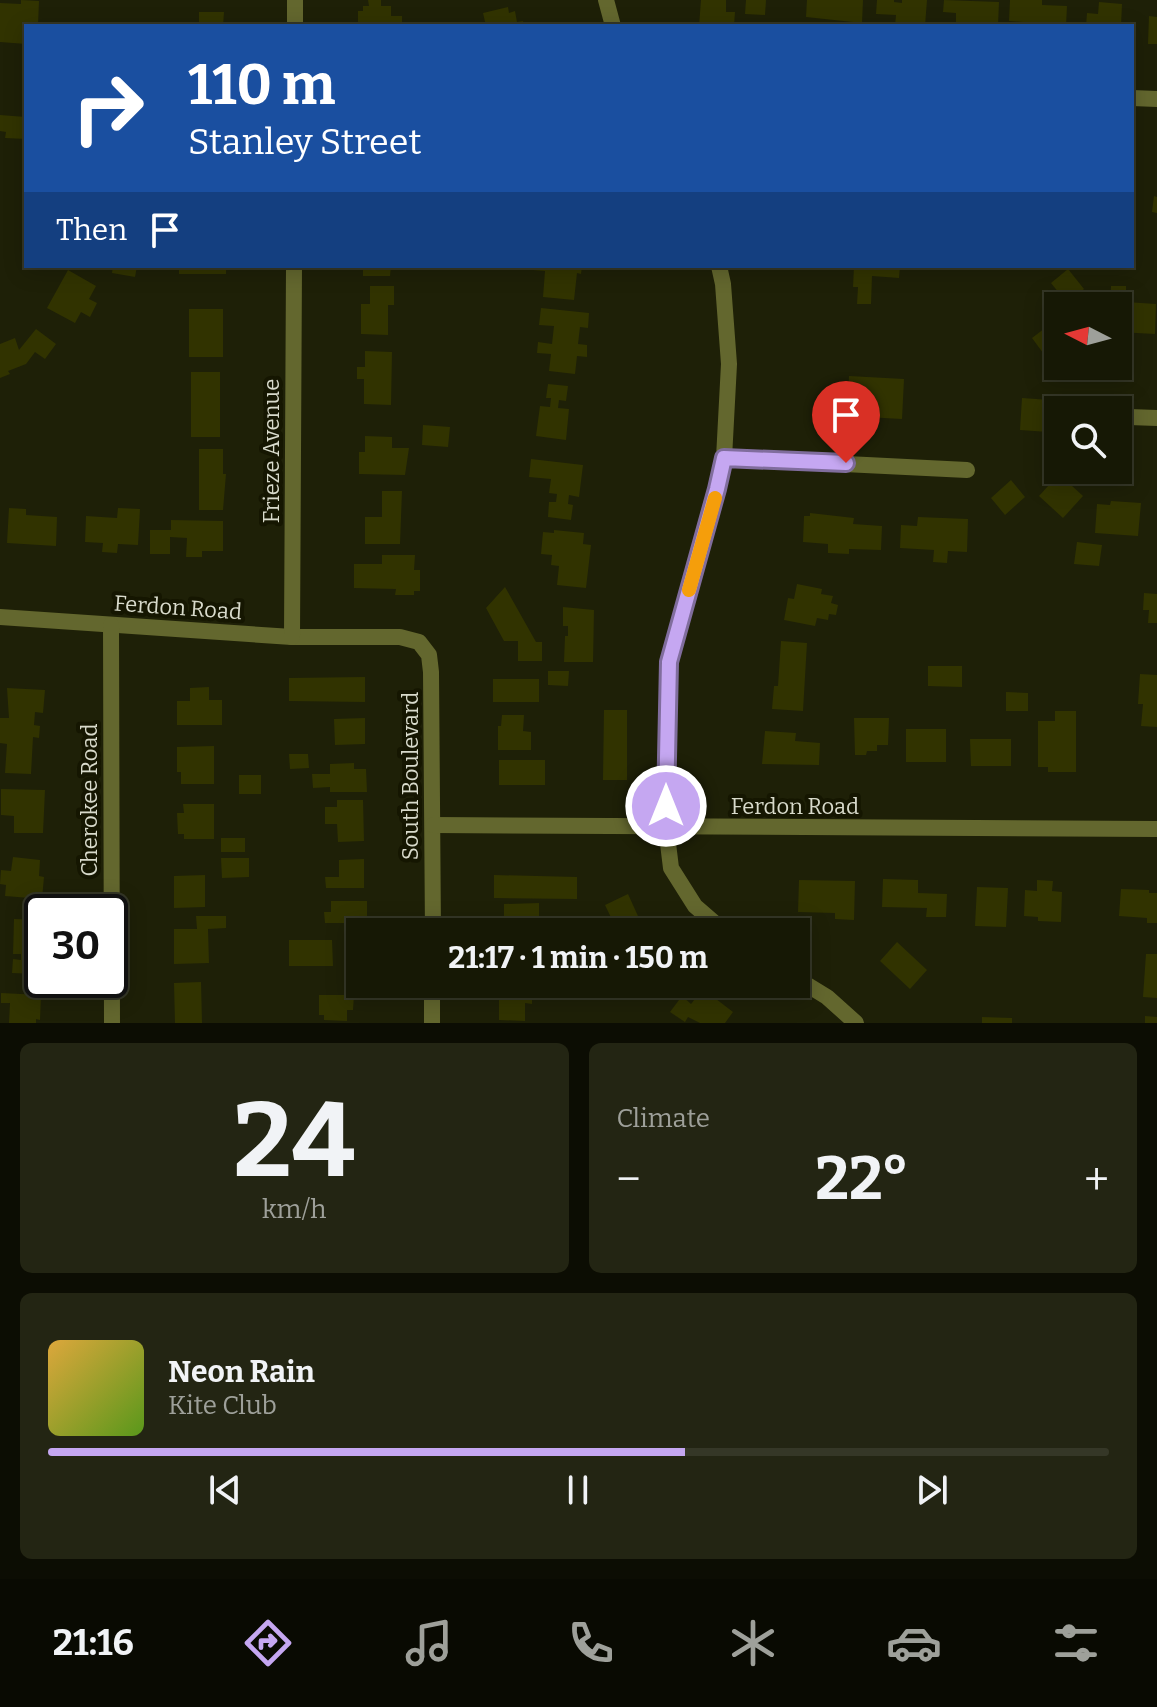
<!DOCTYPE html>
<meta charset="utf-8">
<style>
body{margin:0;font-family:Bitter,serif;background:#232513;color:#f1f3f6;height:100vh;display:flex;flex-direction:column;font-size:30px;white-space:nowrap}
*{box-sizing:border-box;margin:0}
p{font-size:26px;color:#9ea09a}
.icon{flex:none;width:44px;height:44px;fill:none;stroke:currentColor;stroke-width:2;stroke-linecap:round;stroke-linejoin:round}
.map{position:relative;height:1023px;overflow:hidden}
.details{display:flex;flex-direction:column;gap:20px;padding:20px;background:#0c0d03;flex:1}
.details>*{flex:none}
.guide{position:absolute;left:24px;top:24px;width:1110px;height:244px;border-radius:0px;box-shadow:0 4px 20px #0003,0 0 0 2px #353727;background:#1a4fa0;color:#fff;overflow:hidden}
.needle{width:52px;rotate:276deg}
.fabs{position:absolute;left:1044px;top:292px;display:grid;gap:16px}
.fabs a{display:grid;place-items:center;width:88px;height:88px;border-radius:0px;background:#161805;box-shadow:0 4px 20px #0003,0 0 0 2px #353727;font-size:40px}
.speed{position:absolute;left:24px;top:894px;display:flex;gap:16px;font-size:40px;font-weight:700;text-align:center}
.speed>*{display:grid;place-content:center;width:104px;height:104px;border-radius:50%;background:#161805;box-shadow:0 4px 20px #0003,0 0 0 2px #353727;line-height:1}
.speed .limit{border:4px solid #111;border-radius:12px;background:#fff;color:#111}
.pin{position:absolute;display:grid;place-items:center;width:68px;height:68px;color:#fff;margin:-82px -34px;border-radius:50% 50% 50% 0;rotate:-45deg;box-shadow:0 0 8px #0007}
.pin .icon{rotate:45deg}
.me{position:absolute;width:88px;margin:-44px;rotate:0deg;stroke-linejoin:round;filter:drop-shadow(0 0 6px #0008)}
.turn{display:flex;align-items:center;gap:28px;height:168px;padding:0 32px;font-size:36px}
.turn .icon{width:104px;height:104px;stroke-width:2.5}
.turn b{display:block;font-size:56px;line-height:68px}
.then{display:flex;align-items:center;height:76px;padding:0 32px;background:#0003;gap:16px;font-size:30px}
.big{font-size:60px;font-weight:700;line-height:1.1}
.details .tile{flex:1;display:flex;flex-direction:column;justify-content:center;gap:12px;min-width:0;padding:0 28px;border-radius:12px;background:#232513}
.details .dial{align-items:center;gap:0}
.dial b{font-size:104px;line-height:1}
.song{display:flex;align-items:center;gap:24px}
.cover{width:96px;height:96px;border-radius:12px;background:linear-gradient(135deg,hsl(40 70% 55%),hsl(90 70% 35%))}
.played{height:8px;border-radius:4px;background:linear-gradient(90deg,#c5a7f1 60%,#353727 60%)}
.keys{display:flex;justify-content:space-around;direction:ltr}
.heat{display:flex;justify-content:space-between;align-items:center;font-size:44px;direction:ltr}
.details .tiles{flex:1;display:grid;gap:20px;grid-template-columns:1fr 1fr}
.tile:last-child{grid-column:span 2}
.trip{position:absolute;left:346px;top:918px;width:464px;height:80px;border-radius:0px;background:#161805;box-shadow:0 4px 20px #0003,0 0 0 2px #353727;font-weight:700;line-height:80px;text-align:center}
.menu{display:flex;height:128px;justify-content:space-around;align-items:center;background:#090a02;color:#9ea09a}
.menu .icon{width:56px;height:56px}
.menu .selected{color:#c5a7f1}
.menu b{font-size:36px;color:#f1f3f6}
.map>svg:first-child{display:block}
.building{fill:#313300}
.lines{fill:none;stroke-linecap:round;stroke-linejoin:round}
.street{stroke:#63672e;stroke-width:16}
.route-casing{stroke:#806d9d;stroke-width:20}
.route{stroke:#c5a7f1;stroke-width:14}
.slow{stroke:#f59e0b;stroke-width:14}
.labels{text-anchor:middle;stroke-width:8;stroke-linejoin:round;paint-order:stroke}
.street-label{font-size:22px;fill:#d8dacb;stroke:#151601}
</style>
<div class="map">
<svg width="1157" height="1023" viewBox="0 0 1157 1023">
<rect width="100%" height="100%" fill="#1e2007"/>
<g class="building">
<path d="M21 0 39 1 38 26H26V44L0 42V3L21 4Z"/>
<path d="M368 0H381V6H391V16H402V26H358V11H363V6H369Z"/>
<path d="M701 0H726V12H735L734 26H699Z"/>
<path d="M746 0H766L765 15 745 14Z"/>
<path d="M807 0H863L862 23 806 17Z"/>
<path d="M877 0H894V2L902 3V0H927L925 26H895L896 15 876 14Z"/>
<path d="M944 0 999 2 998 26H956V13L943 12Z"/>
<path d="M1010 0H1042V5L1067 6 1066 26H1022L1023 22 1009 21Z"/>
<path d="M1099 2 1122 4 1121 26H1086L1087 13 1098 14Z"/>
<path d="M508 7 509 13 515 11 517 22 523 21 524 26H486L483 13Z"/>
<path d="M199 12H224L223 26H199Z"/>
<path d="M1149 16 1157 17V44H1148Z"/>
<path d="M0 115 26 117V139L5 138 6 132 0 131Z"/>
<path d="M1154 196 1157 197V213L1152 212Z"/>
<path d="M113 266H137L135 277 112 273Z"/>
<rect x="179" y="266" width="47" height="8"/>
<path d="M363 266H391L390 276H363Z"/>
<path d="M534 266H582L581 274 577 273 574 300 543 297 545 271 533 270Z"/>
<path d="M854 266H900L899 278 872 276 871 304H857L858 287H853Z"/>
<path d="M1068 269 1084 289 1067 303 1051 283Z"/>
<path d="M68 270 96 286 89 299 97 303 90 317 81 312 75 323 47 308Z"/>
<path d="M370 286H394V305H388V335L361 334V304H370Z"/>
<path d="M1111 286H1126V302L1156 304 1155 334 1118 332V306H1110Z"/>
<path d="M1058 306V354L1049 361 1032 338 1057 319 1051 312Z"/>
<path d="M541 308 589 313 588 328 580 327 578 344 587 345V357L577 356 575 374 549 371 551 354 537 353 538 342 552 344 554 326 539 325Z"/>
<rect x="189" y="309" width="34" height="48"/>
<path d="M36 329 56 344 45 359 35 352 26 364 8 371 10 374 0 378V344L15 338 19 350Z"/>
<path d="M365 351 392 352 391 405 364 404V379H357V367H365Z"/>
<rect x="191" y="372" width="29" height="65"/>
<path d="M849 376 904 379 902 419 847 416Z"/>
<path d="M548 384 568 386 566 401 559 400 558 408 569 409 566 440 536 436 540 406 550 407 551 398H546Z"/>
<path d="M1022 398 1050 400 1048 432 1020 430Z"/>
<path d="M423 425 450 427 448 447 422 445Z"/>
<path d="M365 436 392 437V448H409L405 475 359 474V452H365Z"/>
<path d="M199 449H223V474H226L223 510H199Z"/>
<path d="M531 459 583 465 579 497 569 495 568 504 573 505 571 520 548 517 549 502H556L557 494 549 493 551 479 529 477Z"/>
<path d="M1059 474 1083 496 1063 518 1039 496Z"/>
<path d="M1011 480 1025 497 1005 515 991 498Z"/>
<path d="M382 491H402L400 544H365V517H382Z"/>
<path d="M1111 501 1141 503 1138 536 1095 533 1097 504 1110 505Z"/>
<path d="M9 508 26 509V515L57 517 56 546 7 543Z"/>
<path d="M118 508 140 509 138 545 118 544 117 553 102 552 103 543 85 542 86 516 117 518Z"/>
<path d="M810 513 854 518 853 524 882 526 881 550 849 549V554L828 553V544L803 542 804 516H810Z"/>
<path d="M918 517 968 519 967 552 948 551 947 563 933 562 934 550 900 548 901 525 917 526Z"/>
<path d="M171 520 223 521V551H202V557H186L187 538 170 537V554H150V530H171Z"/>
<path d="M554 530 584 533 583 544 591 545 586 588 557 585 559 566 551 565 552 555 541 554 543 532 554 533Z"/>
<path d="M1077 542 1102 545 1099 566 1074 564Z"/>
<path d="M382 555H415L414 570H420V591H414V595H395L396 589 354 588V564H382Z"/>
<path d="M797 584 822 589 821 594 833 596 831 603 838 605 836 615 829 614 828 620 817 618 815 626 784 620 788 598 794 599Z"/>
<path d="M505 587 536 642H542V661H518V641H504L486 608Z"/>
<path d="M1144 593 1157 594V623H1148L1149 610H1143Z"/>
<path d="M563 607 594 610 593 662H564L565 636H568V626H563Z"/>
<path d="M781 641 807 643 803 711 772 709 774 686H778Z"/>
<path d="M928 666H962V687L928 686Z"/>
<path d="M548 671H569L568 686 548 685Z"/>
<path d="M1140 674 1157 675V727L1141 726 1143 704H1138Z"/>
<path d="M365 677V702L289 701V678Z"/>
<rect x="493" y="679" width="46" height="23"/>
<path d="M209 687V700H222V725H177V701H190V688Z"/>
<path d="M7 688 45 690 43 713 35 712 34 725 40 726 39 738 33 737 31 774 5 773 7 744 0 743V718H9Z"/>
<path d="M1006 692 1028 693V711H1006Z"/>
<path d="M604 710H627V780H603Z"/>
<path d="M1055 711H1076V772H1048V767H1038V721H1055Z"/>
<path d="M502 715H524L523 731 531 732V750H498V726H501Z"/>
<path d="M365 718V744L335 745 334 719Z"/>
<path d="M854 718H889L888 745H877V751H867L866 755H855Z"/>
<rect x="906" y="729" width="40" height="33"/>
<path d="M765 731 796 733 795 741 820 743 819 765 762 764Z"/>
<path d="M970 739H1011V766H971Z"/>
<path d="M214 746V784H181V772H177V747Z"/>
<path d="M289 754H308L309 768 290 769Z"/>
<rect x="499" y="760" width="46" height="25"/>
<path d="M354 763V769H366L367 792H330V787L313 788 312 774H330V764Z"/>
<rect x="239" y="775" width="22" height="19"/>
<path d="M1 789 45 790 43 833H14V816L1 815Z"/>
<path d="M337 800H363L364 841 338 842 337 824H325V807H337Z"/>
<path d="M183 804H214V839H184V834H178L177 813H184Z"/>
<rect x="221" y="838" width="24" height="14"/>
<path d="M13 857 40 860 39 876 44 877 42 899 5 896 6 885 0 884 1 870 11 871Z"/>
<path d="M221 858H249V877L222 878Z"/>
<path d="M364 859V888H326L325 877H339V860Z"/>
<path d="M205 875V907L174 908V876Z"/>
<path d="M494 875 577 877V899L494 898Z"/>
<path d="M883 879 918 880V893L947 894 946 917H926L927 908 882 907Z"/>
<path d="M799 880 855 881 854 920 835 919V913L798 912Z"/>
<path d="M1037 880 1053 881 1052 891 1062 892 1061 922 1038 921V917L1024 916 1025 890 1037 891Z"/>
<path d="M977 887 1008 888 1006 927 975 926Z"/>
<path d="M1121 889 1149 890V893H1157V923H1147V918L1119 916Z"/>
<path d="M628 894 642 925 627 932H618L605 905Z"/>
<path d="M331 901H367V923H325L324 912H331Z"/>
<path d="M539 903V931L498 932V919H504V904Z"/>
<path d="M196 916H226V928L208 929 209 963 174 964V929H197Z"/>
<path d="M14 919 42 920V955L35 954V974L12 973 13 959 21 960V954H13Z"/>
<path d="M289 940H332L333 966H289Z"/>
<path d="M897 942 927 970 910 989 880 961Z"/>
<path d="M1146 954H1157V998L1143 997Z"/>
<path d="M201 982 202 1023H175L174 983Z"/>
<path d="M647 984H675L660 998Z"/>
<path d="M703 989 733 1012 725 1023H700L688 1017 685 1022 670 1012 682 996 691 1004Z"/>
<path d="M499 992 532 993V1004L525 1003V1021L499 1020Z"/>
<path d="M1 993 41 995 40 1020 36 1019V1023H9L10 1003H1Z"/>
<path d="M319 995H354L353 1010H347V1021L324 1020V1015H319Z"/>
<path d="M1145 1016 1157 1017V1023H1145Z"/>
<path d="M982 1017 1012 1018V1023H982Z"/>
</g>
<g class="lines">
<g class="street">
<path d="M606 0 613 26"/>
<path d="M295 26V0"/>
<path d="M1132 98 1157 99"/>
<path d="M719 266 723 284 729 364 724 458 717 489 669 662 666 827 671 868 695 906 725 932"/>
<path d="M1129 417 1157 418"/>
<path d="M724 458 967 470"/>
<path d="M0 617 292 637H400L419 642 429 655 431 672 433 932"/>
<path d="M111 625 112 1023"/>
<path d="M292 637 294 266"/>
<path d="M433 825 1157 829"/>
<path d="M796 978 827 997 856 1023"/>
<path d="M432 1023V984"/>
</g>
</g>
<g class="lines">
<defs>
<path id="route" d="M666 806 669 662 717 489 724 458 846 463"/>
</defs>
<use href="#route" class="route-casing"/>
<use href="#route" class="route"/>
<path class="slow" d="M689 590 715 498"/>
</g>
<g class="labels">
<g class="street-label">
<text transform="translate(271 451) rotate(-90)" y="8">Frieze Avenue</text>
<text transform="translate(178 607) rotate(4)" y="8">Ferdon Road</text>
<text transform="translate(410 776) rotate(-90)" y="8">South Boulevard</text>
<text transform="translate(89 800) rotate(-90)" y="8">Cherokee Road</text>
<text x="795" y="814">Ferdon Road</text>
</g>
</g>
</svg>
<div class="fabs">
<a><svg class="needle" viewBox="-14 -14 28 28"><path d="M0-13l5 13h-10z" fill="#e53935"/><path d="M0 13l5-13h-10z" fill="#9ea09a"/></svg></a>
<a><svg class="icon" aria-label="search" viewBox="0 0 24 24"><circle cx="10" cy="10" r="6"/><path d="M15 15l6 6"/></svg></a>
</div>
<div class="speed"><div class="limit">30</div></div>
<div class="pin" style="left:846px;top:463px;background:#d93025"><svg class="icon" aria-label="arrive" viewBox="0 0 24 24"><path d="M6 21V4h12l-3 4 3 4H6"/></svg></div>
<svg class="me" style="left:666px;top:806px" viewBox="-20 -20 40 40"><circle r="17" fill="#c5a7f1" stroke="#fff" stroke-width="3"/><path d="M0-11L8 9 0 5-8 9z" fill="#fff"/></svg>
<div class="trip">21:17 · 1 min · 150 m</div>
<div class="guide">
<div class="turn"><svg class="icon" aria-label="right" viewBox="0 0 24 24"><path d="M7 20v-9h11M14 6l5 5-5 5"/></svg><div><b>110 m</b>Stanley Street</div></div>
<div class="then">Then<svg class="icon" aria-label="arrive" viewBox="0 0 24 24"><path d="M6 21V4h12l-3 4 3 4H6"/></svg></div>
</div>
</div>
<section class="details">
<div class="tiles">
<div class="tile dial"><b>24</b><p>km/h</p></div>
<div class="tile"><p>Climate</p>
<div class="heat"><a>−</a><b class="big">22°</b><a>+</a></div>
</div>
<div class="tile">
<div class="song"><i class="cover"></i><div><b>Neon Rain</b><p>Kite Club</p></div></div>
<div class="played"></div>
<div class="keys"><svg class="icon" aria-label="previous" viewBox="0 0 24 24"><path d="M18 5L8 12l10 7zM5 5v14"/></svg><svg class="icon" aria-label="pause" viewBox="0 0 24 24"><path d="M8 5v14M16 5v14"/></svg><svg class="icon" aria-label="next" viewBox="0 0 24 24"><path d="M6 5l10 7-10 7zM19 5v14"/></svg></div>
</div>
</div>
</section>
<nav class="menu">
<b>21:16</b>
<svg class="icon selected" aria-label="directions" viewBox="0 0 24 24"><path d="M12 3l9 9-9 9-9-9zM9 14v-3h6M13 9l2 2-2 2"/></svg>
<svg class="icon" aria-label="music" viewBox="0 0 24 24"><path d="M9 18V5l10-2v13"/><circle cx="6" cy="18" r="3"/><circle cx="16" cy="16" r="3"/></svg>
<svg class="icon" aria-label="phone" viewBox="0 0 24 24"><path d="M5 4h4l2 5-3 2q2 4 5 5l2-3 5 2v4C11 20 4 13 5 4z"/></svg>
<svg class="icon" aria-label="climate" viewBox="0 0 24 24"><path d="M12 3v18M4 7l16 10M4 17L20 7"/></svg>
<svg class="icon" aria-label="car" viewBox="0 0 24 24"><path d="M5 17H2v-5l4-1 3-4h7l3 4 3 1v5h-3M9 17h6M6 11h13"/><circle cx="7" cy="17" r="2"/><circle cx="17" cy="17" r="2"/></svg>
<svg class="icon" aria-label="filters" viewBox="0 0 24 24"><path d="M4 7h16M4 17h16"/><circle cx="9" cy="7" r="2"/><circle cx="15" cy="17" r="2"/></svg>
</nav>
